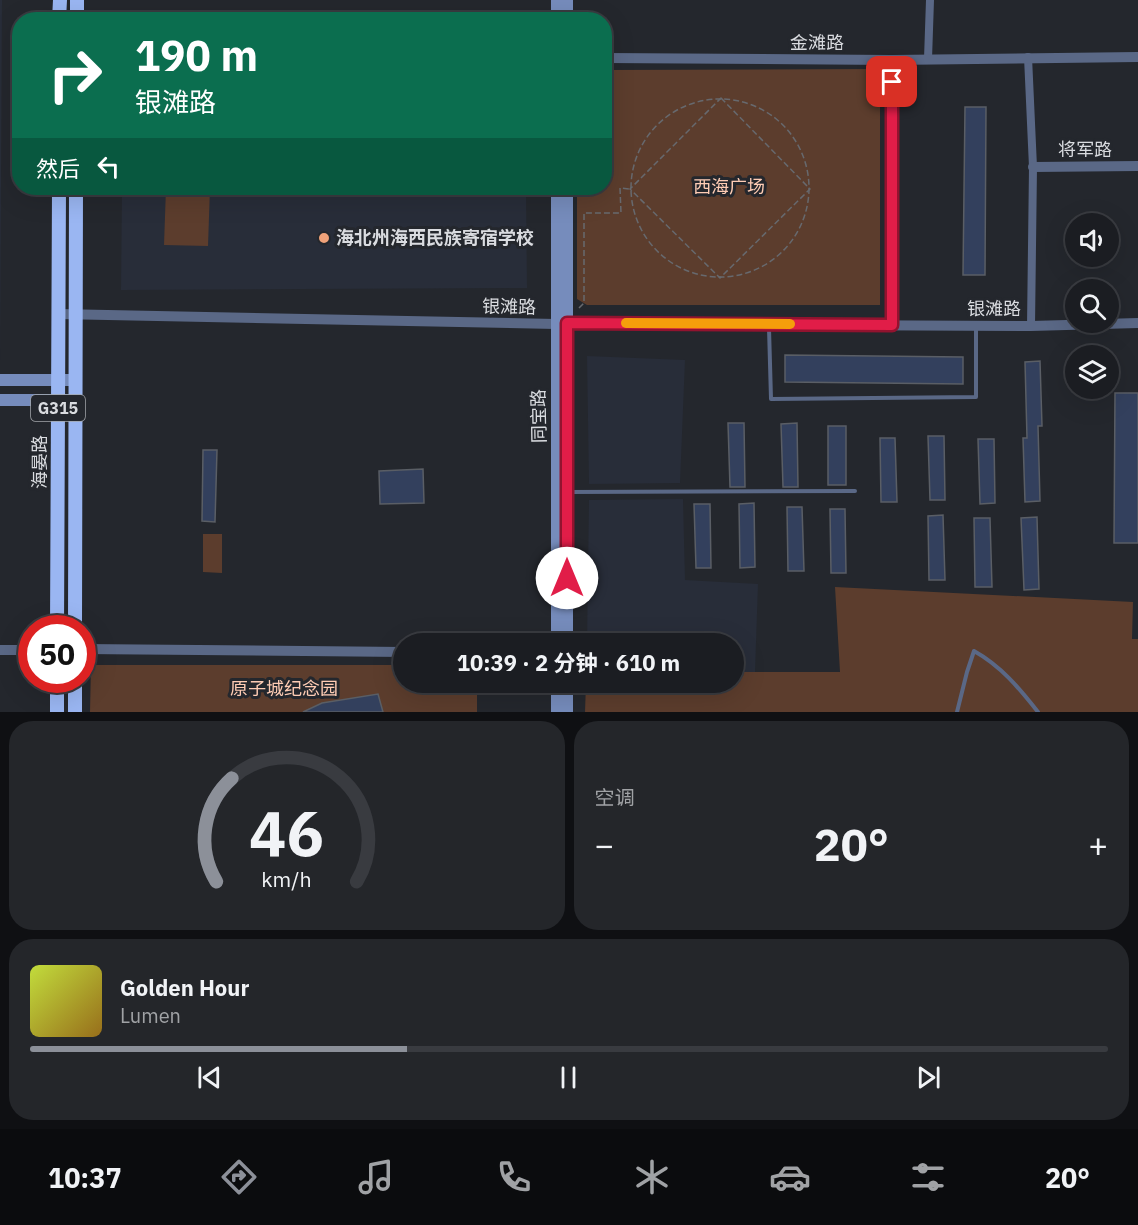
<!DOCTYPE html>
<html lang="zh">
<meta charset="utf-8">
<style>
body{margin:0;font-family:"IBM Plex Sans","Noto Sans SC",sans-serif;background:#24262a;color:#f1f3f6;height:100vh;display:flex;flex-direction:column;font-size:22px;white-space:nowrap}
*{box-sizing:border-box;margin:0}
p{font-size:20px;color:#a0a2a5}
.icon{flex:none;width:33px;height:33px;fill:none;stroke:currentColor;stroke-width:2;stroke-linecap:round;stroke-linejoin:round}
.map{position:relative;height:712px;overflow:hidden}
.drawer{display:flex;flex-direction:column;gap:9px;padding:9px;background:#0f1013;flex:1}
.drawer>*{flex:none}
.banner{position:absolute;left:12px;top:12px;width:600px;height:183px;border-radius:24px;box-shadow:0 6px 24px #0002,0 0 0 2px #393b40;background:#0b6e4f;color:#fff;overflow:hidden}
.buttons{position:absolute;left:1065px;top:213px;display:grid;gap:12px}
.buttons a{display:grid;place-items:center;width:54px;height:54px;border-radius:50%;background:#1b1d22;box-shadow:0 6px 24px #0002,0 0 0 2px #393b40;font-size:30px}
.speed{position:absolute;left:18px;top:615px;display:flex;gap:12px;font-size:30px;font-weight:700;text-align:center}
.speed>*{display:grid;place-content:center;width:78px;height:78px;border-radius:50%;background:#1b1d22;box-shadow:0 6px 24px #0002,0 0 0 2px #393b40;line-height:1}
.speed .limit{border:9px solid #d22;background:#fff;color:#111}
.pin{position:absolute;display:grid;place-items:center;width:51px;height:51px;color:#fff;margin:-26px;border-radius:12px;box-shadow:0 3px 9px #0006}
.me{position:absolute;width:66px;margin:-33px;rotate:0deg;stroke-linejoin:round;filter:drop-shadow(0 0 4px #0008)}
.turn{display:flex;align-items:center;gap:21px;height:126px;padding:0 24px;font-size:27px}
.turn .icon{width:78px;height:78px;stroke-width:2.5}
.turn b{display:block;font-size:42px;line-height:51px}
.then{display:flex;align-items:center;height:57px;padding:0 24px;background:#0003;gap:12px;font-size:22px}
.big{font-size:45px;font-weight:700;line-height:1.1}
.drawer .card{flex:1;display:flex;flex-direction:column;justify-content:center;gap:9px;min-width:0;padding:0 21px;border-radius:24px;background:#24262a}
.drawer .dial{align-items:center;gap:0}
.dial svg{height:156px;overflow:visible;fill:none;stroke:#393b40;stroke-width:7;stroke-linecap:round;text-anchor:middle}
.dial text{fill:#f1f3f6;stroke:none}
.song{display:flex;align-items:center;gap:18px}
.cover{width:72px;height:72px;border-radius:9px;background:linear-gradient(135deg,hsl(70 70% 55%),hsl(40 70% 35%))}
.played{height:6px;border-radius:3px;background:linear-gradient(90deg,#8c9099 35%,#393b40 35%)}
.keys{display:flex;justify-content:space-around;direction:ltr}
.heat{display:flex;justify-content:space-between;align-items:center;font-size:33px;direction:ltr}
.drawer .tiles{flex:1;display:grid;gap:9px;grid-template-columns:1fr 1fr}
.card:last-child{grid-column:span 2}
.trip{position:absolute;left:393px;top:633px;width:351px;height:60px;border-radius:30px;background:#1b1d22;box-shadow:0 6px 24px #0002,0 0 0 2px #393b40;font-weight:700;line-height:60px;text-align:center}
.menu{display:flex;height:96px;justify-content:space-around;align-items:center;background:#0b0c0e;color:#a0a2a5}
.menu .icon{width:42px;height:42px}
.menu .active{color:#8c9099}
.menu b{font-size:27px;color:#f1f3f6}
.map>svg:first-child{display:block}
.built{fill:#282d39}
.green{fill:#5c3d2d}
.building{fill:#33405d;stroke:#5a5e65;stroke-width:1.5}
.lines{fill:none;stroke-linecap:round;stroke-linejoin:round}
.path{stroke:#67696e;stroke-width:1.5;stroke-dasharray:6 3;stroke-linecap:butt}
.service{stroke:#5a6886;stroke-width:4}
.minor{stroke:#5a6886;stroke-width:8}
.tertiary{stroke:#5a6886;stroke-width:10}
.secondary{stroke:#768cbc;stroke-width:12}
.trunk{stroke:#9ab6f2;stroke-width:14}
.route-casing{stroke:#92132f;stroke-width:15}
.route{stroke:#e11d48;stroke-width:10}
.slow{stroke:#f59e0b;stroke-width:10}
.poi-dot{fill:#f0a27a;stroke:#24272d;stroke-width:2}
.labels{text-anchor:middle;stroke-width:6;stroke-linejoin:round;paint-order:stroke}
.shield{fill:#24272d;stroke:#a3a6aa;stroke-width:1.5}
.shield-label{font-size:16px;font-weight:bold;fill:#dadce0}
.street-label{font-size:18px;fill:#dadce0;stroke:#24272d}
.park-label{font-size:18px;fill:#feccb4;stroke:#24272d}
.poi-label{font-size:18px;font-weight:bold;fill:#dadce0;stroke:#24272d;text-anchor:start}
</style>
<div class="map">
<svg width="1138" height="712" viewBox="0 0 1138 712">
<rect width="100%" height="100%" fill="#24272d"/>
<g class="built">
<path d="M0 0H2L0 367Z"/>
<path d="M122 188H526L527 288 121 290Z"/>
<path d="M587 356 685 360 680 483 589 484Z"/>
<path d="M683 499 685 580 758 584 755 672H734V644H587L589 500Z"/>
</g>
<g class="green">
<path d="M880 69V305H587L577 299V188H604L605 70Z"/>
<path d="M166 188H210L208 246 164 245Z"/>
<path d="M203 534H222V573L203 572Z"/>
<path d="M835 587 1133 602 1132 639H1138V712H585L586 683 734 682V672H840Z"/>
<path d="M91 665H403L404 682 477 683V712H90Z"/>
</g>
<g class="building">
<path d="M965 107H986L985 275H963Z"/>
<path d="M785 355 963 357V384L785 382Z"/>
<path d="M1040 361 1042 426H1038L1040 501 1025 502 1023 438H1027L1025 362Z"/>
<path d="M1115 393H1138V543H1114Z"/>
<path d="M728 423H744L745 487H730Z"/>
<path d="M797 423 798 487H783L781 424Z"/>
<rect x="828" y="426" width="18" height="59"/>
<path d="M928 436H944L945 500H930Z"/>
<path d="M880 438H895L897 502H881Z"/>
<path d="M978 439H994L995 503 980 504Z"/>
<path d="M203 450H217L215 522 202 521Z"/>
<path d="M423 469 424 503 380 504 379 471Z"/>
<path d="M754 503 755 567 740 568 739 504Z"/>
<path d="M694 504H710L711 568H696Z"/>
<path d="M787 507H802L804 571H788Z"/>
<path d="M830 509H845L846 573H831Z"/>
<path d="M943 515 945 580H929L928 516Z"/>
<path d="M1037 517 1039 589 1024 590 1021 518Z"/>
<path d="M974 518H990L992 587H975Z"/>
<path d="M378 694 383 712H303L322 703Z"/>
</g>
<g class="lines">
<g class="path">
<path d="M721 98 810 189 720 278 630 189Z"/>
<circle cx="720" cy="188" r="89"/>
<path d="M579 308 584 303V213H621L620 188 629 189"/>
</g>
<g class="service">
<path d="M769 328 771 399 976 397V326"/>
<path d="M568 492 855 491"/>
<path d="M957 712 967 672 974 651C1001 666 1019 688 1038 712"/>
</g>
<g class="minor">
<path d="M1028 57 1033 167 1031 326"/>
<path d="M928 59 930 0"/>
<path d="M892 325V60"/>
</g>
<g class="tertiary">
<path d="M604 58 892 60 1138 57"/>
<path d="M1033 167 1138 166"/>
<path d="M58 314 556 324 1031 326 1138 323"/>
<path d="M82 649 404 652"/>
<path d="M0 650H32"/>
</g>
<g class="secondary">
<path d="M557 0V20"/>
<path d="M567 0V20"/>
<path d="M557 188V644"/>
<path d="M567 188V644"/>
<path d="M0 380H76"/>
<path d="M0 400H76"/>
<path d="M567 682V712"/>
<path d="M557 712V682"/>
</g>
<g class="trunk">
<path d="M59 20 60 0"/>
<path d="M77 20V0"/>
<path d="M57 628 59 188"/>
<path d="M75 628 76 188"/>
<path d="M57 712V680"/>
<path d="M75 712V680"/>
</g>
</g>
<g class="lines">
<defs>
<path id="route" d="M567 578V323L892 325V82"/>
</defs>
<use href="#route" class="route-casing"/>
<use href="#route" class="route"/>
<path class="slow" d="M626 323 790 324"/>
</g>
<circle class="poi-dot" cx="324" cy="238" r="6"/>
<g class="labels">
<rect class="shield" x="31" y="395" width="54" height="26" rx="4.5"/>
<g class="shield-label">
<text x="58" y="414">G315</text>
</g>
<g class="street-label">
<text x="817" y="49">金滩路</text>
<text x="1085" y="156">将军路</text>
<text transform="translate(509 307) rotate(1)" y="6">银滩路</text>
<text x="994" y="315">银滩路</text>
<text transform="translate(539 416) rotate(-91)" y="6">同宝路</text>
<text transform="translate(40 462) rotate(-90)" y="6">海晏路</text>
</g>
<g class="park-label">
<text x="729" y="193">西海广场</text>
<text x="284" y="695">原子城纪念园</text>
</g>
<g class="poi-label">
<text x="336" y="244">海北州海西民族寄宿学校</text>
</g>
</g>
</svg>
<div class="buttons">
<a><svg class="icon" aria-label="sound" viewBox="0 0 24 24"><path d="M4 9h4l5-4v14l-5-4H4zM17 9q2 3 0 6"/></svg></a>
<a><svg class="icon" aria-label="search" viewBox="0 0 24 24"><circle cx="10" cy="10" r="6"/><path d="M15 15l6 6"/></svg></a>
<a><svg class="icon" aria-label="layers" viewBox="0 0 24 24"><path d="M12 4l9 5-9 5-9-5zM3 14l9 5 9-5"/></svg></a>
</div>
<div class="speed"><div class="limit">50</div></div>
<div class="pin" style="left:892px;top:82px;background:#d93025"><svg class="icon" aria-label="arrive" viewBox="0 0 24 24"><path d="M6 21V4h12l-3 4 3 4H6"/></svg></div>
<svg class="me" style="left:567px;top:578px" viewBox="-20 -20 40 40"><circle r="19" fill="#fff"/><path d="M0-13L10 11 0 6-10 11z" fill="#e11d48"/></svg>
<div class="trip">10:39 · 2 分钟 · 610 m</div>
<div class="banner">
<div class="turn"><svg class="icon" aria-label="right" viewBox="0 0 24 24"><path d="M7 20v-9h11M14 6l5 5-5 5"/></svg><div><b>190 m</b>银滩路</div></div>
<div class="then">然后<svg class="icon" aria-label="left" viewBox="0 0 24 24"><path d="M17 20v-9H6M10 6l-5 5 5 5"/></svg></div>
</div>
</div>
<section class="drawer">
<div class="tiles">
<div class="card dial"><svg viewBox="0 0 100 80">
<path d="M14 69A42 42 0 1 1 86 69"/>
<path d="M14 69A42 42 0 0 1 22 16" stroke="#8c9099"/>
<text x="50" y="56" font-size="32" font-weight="700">46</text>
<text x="50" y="72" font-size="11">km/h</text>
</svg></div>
<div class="card"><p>空调</p>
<div class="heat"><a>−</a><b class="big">20°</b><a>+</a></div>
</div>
<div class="card">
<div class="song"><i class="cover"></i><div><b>Golden Hour</b><p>Lumen</p></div></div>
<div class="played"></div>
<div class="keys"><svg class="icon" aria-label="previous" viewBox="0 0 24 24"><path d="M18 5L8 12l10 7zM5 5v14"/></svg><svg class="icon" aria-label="pause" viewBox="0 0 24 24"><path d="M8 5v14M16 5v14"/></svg><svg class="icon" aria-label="next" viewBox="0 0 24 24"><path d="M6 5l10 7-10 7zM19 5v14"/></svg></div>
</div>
</div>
</section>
<nav class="menu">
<b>10:37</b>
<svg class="icon active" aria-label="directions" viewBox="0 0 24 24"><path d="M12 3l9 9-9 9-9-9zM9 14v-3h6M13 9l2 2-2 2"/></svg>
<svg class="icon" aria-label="music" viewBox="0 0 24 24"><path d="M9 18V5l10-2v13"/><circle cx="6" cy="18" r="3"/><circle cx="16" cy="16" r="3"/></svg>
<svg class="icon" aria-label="phone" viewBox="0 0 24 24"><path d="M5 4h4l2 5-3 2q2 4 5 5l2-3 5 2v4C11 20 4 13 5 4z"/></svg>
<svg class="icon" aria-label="climate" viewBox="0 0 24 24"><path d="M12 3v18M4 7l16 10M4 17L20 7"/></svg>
<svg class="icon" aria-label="car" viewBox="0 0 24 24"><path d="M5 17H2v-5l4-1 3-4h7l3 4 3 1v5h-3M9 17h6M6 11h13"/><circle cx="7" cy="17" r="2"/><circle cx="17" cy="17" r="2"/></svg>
<svg class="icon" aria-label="filters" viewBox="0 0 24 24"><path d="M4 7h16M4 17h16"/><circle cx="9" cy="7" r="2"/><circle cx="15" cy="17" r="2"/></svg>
<b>20°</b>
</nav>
